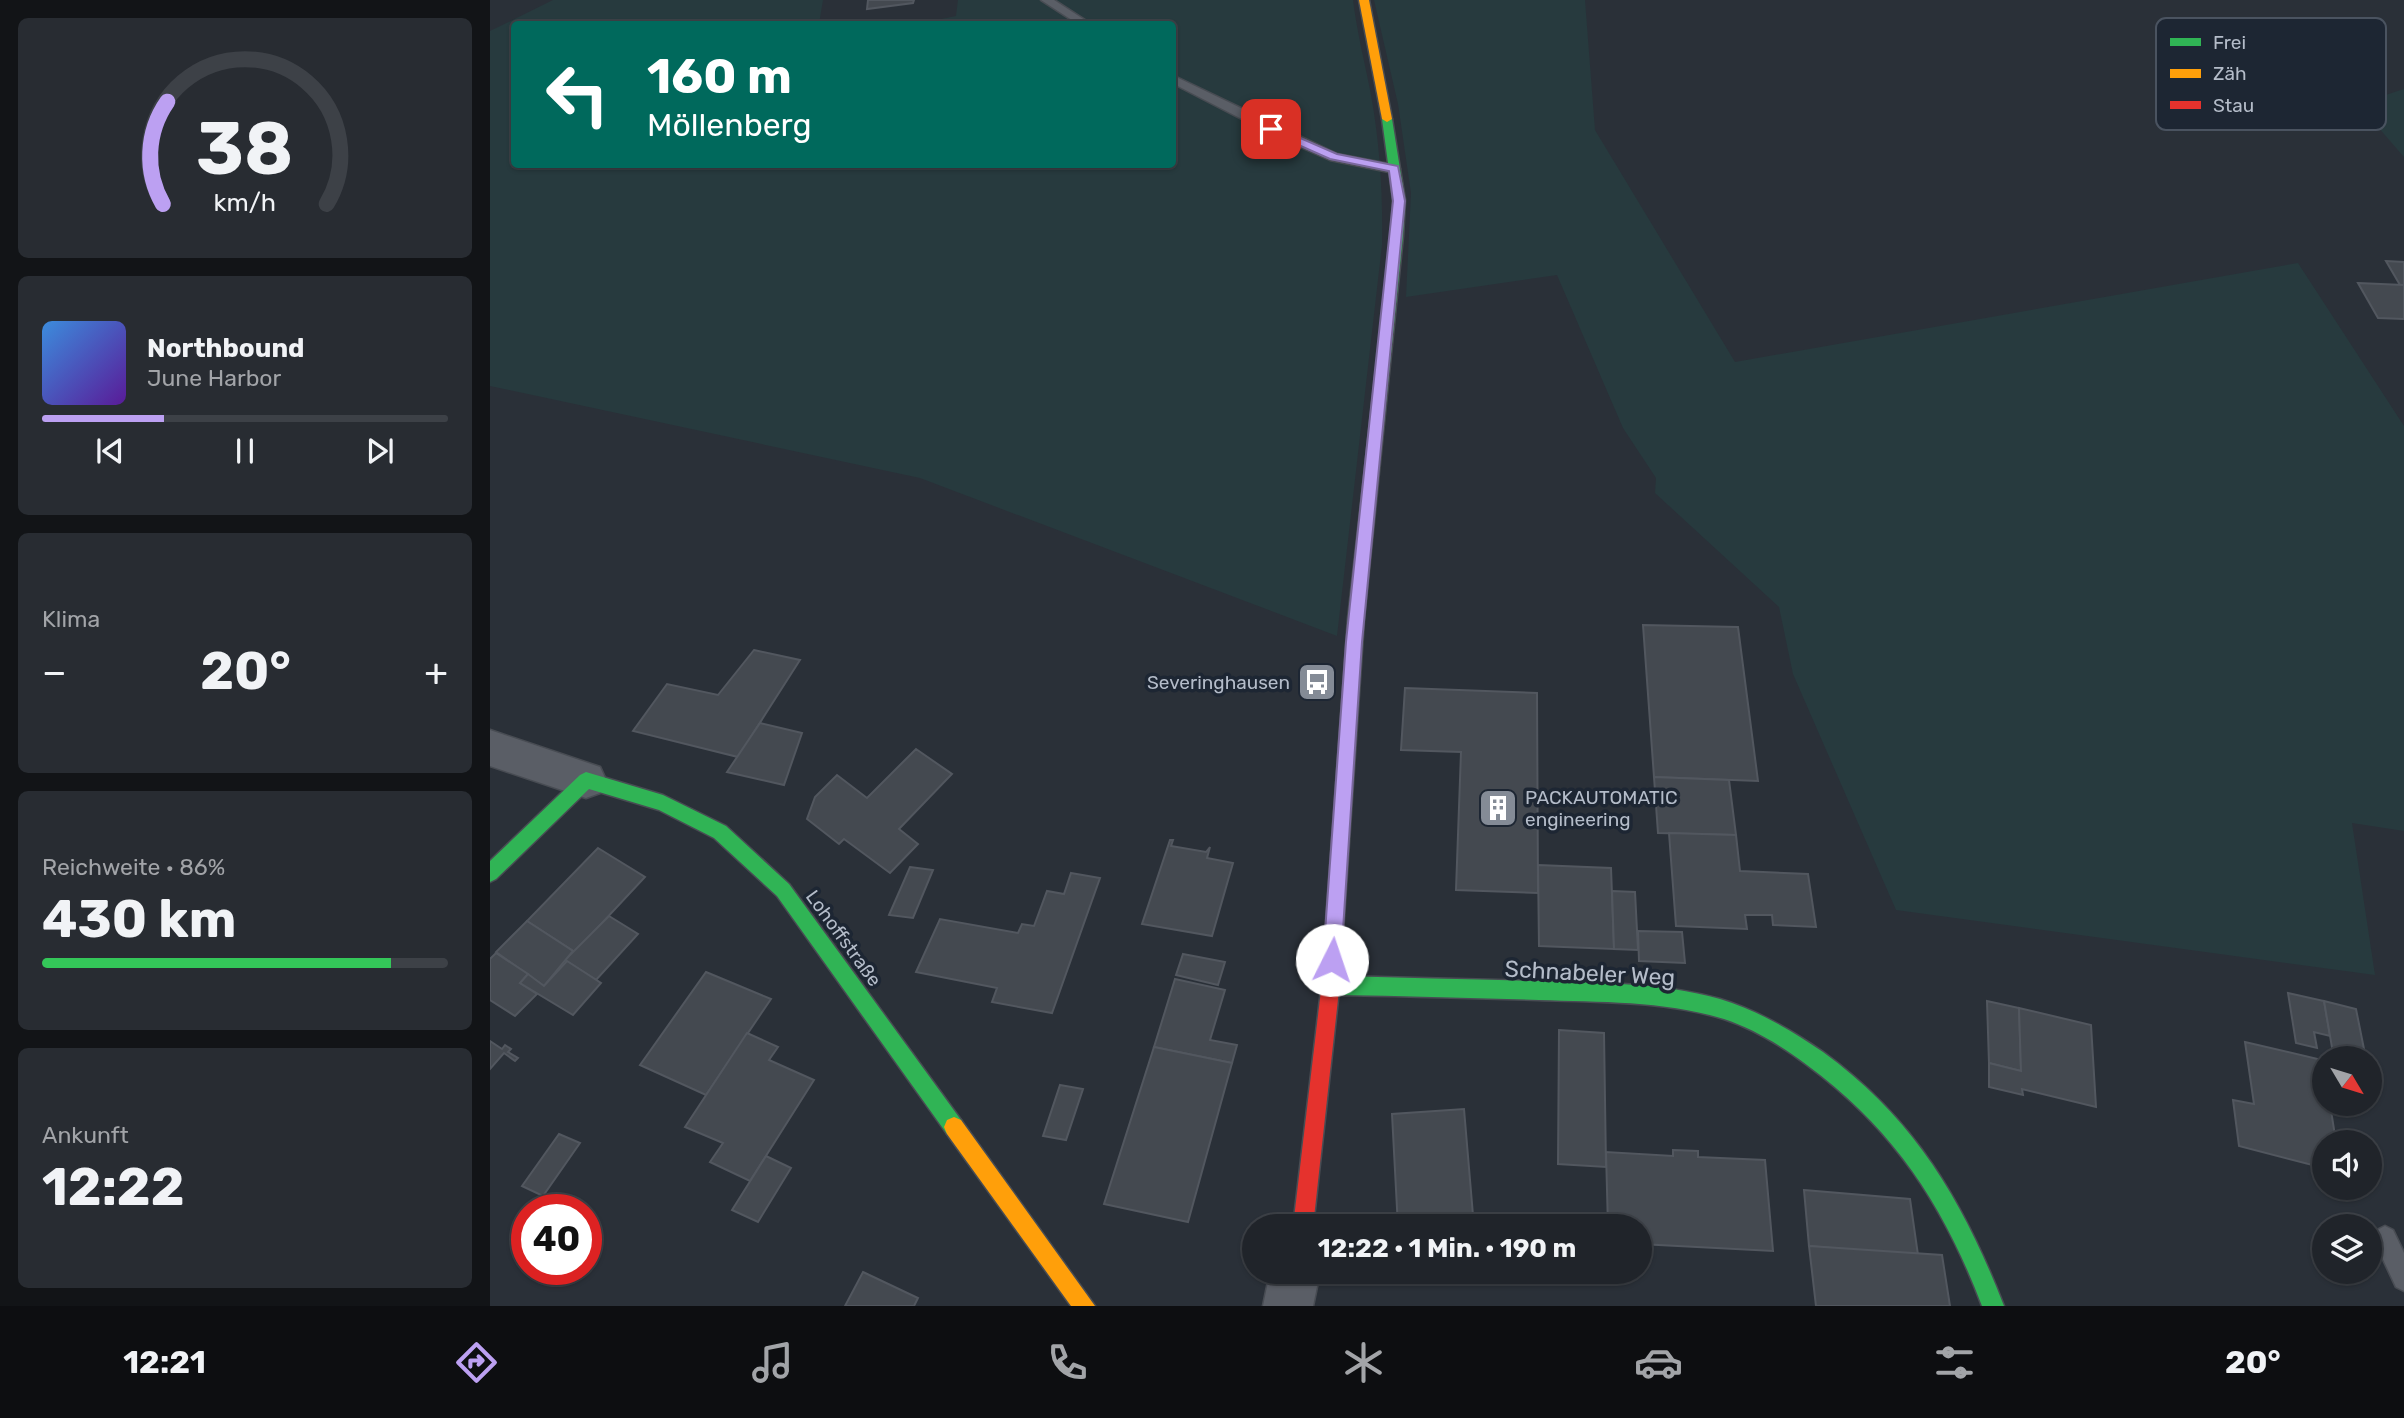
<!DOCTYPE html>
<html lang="de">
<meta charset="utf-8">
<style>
body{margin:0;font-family:Rubik,sans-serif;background:#282c32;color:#f1f3f6;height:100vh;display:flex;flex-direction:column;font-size:26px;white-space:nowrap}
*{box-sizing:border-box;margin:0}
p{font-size:23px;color:#a2a4a8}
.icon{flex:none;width:38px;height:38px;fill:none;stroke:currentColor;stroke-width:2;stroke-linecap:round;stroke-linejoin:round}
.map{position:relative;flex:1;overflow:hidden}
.side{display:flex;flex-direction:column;gap:18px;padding:18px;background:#121417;width:490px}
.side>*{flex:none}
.banner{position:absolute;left:21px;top:21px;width:665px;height:147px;border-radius:7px;box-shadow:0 2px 5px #0004,0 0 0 2px #3d4147;background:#00695c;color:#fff;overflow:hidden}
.needle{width:46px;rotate:128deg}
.buttons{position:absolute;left:1822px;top:1046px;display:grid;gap:14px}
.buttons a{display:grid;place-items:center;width:70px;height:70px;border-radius:50%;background:#20242a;box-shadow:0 2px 5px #0004,0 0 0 2px #3d4147;font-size:35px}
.speed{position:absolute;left:21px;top:1194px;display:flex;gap:14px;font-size:35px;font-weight:700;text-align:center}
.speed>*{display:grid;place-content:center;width:91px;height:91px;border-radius:50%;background:#20242a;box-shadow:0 2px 5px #0004,0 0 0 2px #3d4147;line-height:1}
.speed .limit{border:10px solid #d22;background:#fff;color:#111}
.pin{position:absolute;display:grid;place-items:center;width:60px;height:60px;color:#fff;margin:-30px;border-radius:14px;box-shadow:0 4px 10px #0006}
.me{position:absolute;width:77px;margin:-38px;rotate:4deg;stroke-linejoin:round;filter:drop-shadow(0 0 5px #0008)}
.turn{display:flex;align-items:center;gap:24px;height:147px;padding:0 21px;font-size:32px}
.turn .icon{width:91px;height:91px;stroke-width:2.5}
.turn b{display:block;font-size:49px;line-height:60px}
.big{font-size:52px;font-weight:700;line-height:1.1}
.side .card{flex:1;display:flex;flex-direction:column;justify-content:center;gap:10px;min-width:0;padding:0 24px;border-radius:10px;background:#282c32}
.side .dial{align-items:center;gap:0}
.dial svg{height:182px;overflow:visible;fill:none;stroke:#3d4147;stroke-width:7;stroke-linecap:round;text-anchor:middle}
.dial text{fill:#f1f3f6;stroke:none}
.song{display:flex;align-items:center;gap:21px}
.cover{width:84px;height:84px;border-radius:10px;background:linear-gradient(135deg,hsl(210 70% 55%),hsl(270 70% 35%))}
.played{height:7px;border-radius:4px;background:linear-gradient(90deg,#bca0f2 30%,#3d4147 30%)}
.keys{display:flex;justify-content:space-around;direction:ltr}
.heat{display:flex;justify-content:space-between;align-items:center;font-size:38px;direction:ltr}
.charge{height:10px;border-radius:5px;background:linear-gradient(90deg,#34c759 86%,#3d4147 0)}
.trip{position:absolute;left:752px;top:1214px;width:410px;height:70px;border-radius:35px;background:#20242a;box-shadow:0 2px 5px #0004,0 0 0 2px #3d4147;font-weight:700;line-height:70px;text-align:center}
.dock{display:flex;height:112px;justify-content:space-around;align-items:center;background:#0d0e11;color:#a2a4a8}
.dock .icon{width:49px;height:49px}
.dock .selected{color:#bca0f2}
.dock b{font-size:32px;color:#f1f3f6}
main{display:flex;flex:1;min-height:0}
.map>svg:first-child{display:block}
.green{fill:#273a3e}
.building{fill:#444950;stroke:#52575f;stroke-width:2}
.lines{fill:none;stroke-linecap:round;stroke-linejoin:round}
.lane-casing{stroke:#484c53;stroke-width:3}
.street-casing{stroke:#484c53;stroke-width:3}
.fast-casing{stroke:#484c53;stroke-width:3}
.slow-casing{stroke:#484c53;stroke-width:3}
.jam-casing{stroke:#484c53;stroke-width:3}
.lane{fill:#5a5e66;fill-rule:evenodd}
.street{fill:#5a5e66;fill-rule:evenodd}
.fast{fill:#30b455;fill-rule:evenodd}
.slow{fill:#ff9f0a;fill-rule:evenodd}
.jam{fill:#e5322d;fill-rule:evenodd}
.route{fill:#bca0f2;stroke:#7a689d;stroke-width:2}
.labels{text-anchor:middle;stroke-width:7;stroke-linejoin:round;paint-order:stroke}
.poi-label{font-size:19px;fill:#b4bcc9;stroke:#1d2633;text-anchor:end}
.street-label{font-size:19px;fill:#b4bcc9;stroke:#1d2633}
.near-street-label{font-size:23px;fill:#b4bcc9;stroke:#1d2633}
.key{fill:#1d2633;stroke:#4a5360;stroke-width:2}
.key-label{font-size:19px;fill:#b4bcc9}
</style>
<main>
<section class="side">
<div class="card dial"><svg viewBox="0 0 100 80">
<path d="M14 69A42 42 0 1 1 86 69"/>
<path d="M14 69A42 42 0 0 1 16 24" stroke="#bca0f2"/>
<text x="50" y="56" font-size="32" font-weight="700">38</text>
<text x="50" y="72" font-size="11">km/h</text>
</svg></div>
<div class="card">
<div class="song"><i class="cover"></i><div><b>Northbound</b><p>June Harbor</p></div></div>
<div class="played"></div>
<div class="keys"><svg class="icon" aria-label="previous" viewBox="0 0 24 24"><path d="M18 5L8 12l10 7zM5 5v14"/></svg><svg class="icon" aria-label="pause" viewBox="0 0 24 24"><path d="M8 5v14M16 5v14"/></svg><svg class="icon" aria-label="next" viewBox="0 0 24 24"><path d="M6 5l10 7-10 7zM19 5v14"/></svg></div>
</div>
<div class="card"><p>Klima</p>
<div class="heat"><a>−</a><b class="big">20°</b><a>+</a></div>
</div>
<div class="card"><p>Reichweite · 86%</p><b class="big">430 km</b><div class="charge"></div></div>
<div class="card"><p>Ankunft</p><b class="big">12:22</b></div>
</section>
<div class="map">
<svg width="1914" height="1306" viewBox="0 0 1914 1306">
<rect width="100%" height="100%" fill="#2a3038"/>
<g class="green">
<path d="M63 0H333L329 24H24V164H682V24H427L466 16 468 0H863C867 33 875 63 881 95 890 145 893 195 892 245L847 636 430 478 0 386V31Z"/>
<path d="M884 0H1095L1105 130 1245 362 1808 263 1914 426V831L1862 823 1885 975 1406 910 1303 674 1289 607 1165 493 1166 478 1133 428 1067 275 916 297 921 193 908 104Z"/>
<path d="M1914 89V157L1868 104Z"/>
</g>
<g class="building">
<path d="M378 0H424L423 3 377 9Z"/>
<path d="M1896 261 1914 262V285H1910Z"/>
<path d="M1868 283 1914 285V319L1888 318Z"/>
<path d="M1153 625 1248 627 1268 781 1164 777Z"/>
<path d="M264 650 310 660 248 757 143 731 177 684 228 695Z"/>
<path d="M915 688 1047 693 1048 893 966 890 971 752 911 750Z"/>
<path d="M270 723 312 733 294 785 237 772Z"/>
<path d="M426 749 462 774 409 829 428 844 400 873 354 839 349 844 317 819 325 797 347 775 377 798Z"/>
<path d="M1164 777 1239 780 1246 835 1168 833Z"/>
<path d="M1179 833 1246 835 1250 871 1318 874 1326 927 1283 925 1282 915H1255L1257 929 1186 926Z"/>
<path d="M680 840H683L681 846 716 852 720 847 717 858 743 863 722 936 652 924Z"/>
<path d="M108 848 155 877 85 952 37 921Z"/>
<path d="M1048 865 1121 868 1124 949 1049 946Z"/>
<path d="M420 867 443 870 423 918 399 915Z"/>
<path d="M581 873 610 878 562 1013 502 1002 507 988 426 972 450 919 528 933 532 924 544 926 557 891 574 894Z"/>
<path d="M1122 891 1145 892 1148 950 1124 949Z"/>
<path d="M119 916 148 934 106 980 75 960Z"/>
<path d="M37 921 83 951 54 986 6 952Z"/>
<path d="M1148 931 1192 932 1195 963 1149 961Z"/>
<path d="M6 953 38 974 30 983 47 994 25 1016 0 1000V959Z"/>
<path d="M693 954 735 962 728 985 686 975Z"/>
<path d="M77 961 111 983 83 1015 30 983 38 974 54 986Z"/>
<path d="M216 972 281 999 216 1095 150 1065Z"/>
<path d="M685 979 735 990 720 1040 747 1045 742 1063 664 1047Z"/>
<path d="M1798 993 1834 1001 1840 1036 1824 1032 1827 1048 1806 1043Z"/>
<path d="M1497 1001 1529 1008 1531 1071 1499 1063Z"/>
<path d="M1834 1001 1866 1009 1876 1059H1844Z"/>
<path d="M1529 1008 1601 1025 1606 1107 1532 1089 1533 1095 1499 1087V1063L1531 1071Z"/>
<path d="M1069 1030 1114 1033 1116 1167 1068 1164Z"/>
<path d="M257 1033 288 1047 279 1060 324 1080 260 1181 220 1162 233 1143 195 1127Z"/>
<path d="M0 1041 12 1049 15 1045 21 1049 18 1052 28 1058 25 1061 14 1053 0 1069Z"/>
<path d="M1755 1042 1832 1060 1834 1104H1840L1846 1142 1834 1143V1168L1749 1146 1743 1100 1764 1104Z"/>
<path d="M664 1047 742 1063 698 1222 614 1204Z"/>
<path d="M570 1085 593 1089 576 1140 553 1136Z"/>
<path d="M974 1109 984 1227H908L902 1114Z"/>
<path d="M69 1134 90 1143 53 1196 32 1186Z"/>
<path d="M1183 1150 1208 1151V1157L1275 1160 1283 1251 1150 1244V1227H1118L1116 1152 1183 1156Z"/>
<path d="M276 1156 301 1168 268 1222 242 1210Z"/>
<path d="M1314 1190 1420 1199 1428 1255 1319 1246Z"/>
<path d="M1319 1246 1452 1255 1460 1306H1326Z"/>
<path d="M373 1272 428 1298 424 1306H355Z"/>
</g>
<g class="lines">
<defs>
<g id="lane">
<path d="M551 0H564L601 24H588Z"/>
<path d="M682 75 847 154 904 165 910 169 904 173 840 160 777 132 682 83Z"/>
<path d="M1895 1226 1903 1230 1914 1253V1291L1906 1287 1883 1238 1887 1230Z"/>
</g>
<g id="street">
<path d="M0 730 110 767 116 780 110 793 96 798 0 766Z"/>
<path d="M780 1272H830L823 1306H773Z"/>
</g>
<g id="fast">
<path d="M897 116 902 119 915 200 913 236 874 619 850 976C916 978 981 979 1046 981 1107 983 1170 982 1230 999 1267 1010 1301 1030 1333 1052 1425 1119 1473 1201 1514 1306H1492C1454 1206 1404 1129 1317 1065 1292 1046 1264 1029 1234 1019 1175 1001 1111 1002 1049 1000 982 998 915 996 848 995L840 999 833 997 831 990 858 619 901 236 903 200 892 119Z"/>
<path d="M96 772 173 795 236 826 299 884 471 1120 474 1127 471 1134 464 1137 457 1134 287 896 224 838 169 810 99 789 6 879 0 882V861L90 775Z"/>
</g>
<g id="slow">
<path d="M869 0H879L902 119 897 122 892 119Z"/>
<path d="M464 1117 471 1120 605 1306H581L457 1134 454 1127 457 1120Z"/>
</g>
<path id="jam" d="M840 981 847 983 849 990 823 1227H803L831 990 833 983Z"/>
</defs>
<use href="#lane" class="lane-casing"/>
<use href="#street" class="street-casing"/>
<use href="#fast" class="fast-casing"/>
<use href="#slow" class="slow-casing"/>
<use href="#jam" class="jam-casing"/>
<use href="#lane" class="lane"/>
<use href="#street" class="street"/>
<use href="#fast" class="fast"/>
<use href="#slow" class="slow"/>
<use href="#jam" class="jam"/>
</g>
<path class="route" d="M777 127H785L847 154 908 166 915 201 872 642 851 960 849 966 842 969 835 966 833 960 856 642 903 201 899 171 840 159 777 131Z"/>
<defs>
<symbol id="bus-square" viewBox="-11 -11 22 22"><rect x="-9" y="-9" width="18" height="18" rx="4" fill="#848b96" stroke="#1d2633"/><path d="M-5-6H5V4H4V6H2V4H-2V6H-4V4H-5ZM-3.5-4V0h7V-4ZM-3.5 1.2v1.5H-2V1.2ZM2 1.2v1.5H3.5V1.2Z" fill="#fff"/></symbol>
<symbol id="building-square" viewBox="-11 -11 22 22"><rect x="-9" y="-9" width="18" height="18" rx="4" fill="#848b96" stroke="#1d2633"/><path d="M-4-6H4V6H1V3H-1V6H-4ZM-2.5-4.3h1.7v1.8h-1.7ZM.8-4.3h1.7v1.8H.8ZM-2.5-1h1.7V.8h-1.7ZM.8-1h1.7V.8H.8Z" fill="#fff"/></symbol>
</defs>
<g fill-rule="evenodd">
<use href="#bus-square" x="805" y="660" width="44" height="44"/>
<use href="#building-square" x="986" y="786" width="44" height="44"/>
</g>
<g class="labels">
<g class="poi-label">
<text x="800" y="689">Severinghausen</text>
<text x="1035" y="804" text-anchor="start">PACKAUTOMATIC<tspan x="1035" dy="22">engineering</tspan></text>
</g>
<g class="street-label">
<text transform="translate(354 938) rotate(54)" y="7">Lohoffstraße</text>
</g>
<g class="near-street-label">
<text transform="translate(1100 973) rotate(3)" y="8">Schnabeler Weg</text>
</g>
</g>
<rect x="1666" y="18" width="230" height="112" rx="10" class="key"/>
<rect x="1680" y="38" width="31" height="8" fill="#30b455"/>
<rect x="1680" y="69" width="31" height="9" fill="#ff9f0a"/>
<rect x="1680" y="101" width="31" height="8" fill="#e5322d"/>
<g class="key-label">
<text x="1723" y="49">Frei</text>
<text x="1723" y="80">Zäh</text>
<text x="1723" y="112">Stau</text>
</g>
</svg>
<div class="buttons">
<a><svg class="needle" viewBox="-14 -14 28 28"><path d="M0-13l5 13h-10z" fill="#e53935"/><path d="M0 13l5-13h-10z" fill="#a2a4a8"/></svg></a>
<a><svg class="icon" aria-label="sound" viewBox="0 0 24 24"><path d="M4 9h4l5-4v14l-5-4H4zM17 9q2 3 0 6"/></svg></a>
<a><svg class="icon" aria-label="layers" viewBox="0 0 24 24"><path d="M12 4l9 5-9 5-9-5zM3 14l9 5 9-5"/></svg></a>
</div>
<div class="speed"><div class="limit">40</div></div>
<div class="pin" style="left:781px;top:129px;background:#d93025"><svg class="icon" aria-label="arrive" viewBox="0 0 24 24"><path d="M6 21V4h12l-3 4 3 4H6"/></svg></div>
<svg class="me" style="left:842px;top:960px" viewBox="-20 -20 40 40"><circle r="19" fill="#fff"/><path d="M0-13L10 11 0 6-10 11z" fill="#bca0f2"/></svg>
<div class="trip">12:22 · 1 Min. · 190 m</div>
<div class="banner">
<div class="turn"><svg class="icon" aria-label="left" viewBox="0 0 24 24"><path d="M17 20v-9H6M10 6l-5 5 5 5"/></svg><div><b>160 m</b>Möllenberg</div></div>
</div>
</div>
</main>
<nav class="dock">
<b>12:21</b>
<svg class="icon selected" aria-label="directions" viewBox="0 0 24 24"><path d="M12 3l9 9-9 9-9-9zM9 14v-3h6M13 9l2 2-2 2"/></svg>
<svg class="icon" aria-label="music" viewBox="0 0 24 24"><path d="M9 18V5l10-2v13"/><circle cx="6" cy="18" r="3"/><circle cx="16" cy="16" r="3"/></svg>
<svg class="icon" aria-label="phone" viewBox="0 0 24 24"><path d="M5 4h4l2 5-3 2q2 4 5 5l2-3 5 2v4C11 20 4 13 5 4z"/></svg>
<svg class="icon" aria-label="climate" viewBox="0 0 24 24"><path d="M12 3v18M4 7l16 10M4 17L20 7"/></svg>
<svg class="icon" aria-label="car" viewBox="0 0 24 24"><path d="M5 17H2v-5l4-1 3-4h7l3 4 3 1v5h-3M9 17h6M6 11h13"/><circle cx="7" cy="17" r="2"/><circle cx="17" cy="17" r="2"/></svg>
<svg class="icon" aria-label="filters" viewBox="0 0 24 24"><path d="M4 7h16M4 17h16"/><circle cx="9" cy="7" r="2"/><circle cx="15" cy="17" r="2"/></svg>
<b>20°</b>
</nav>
